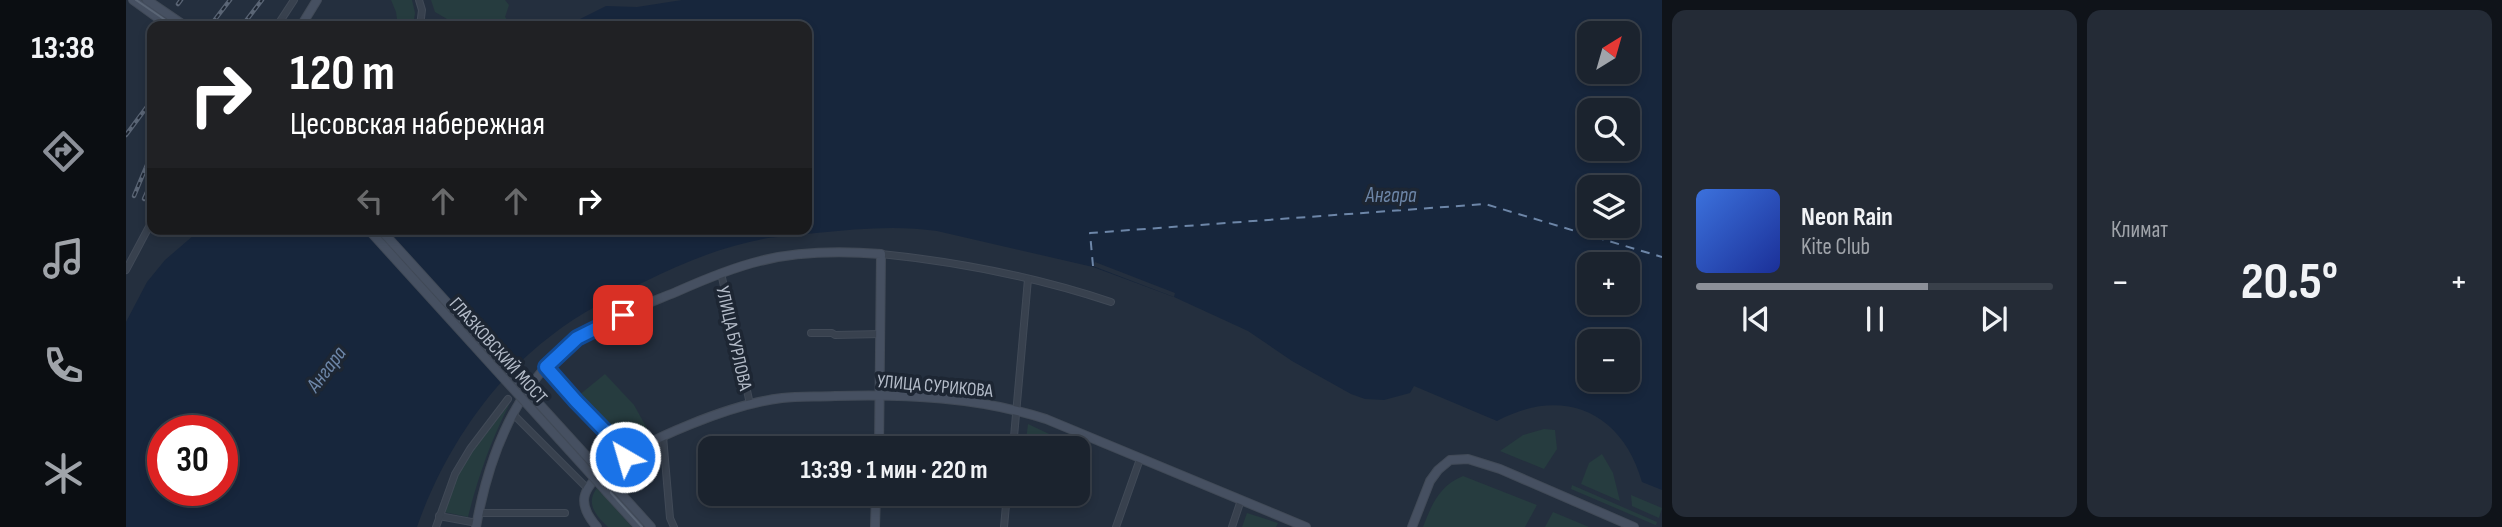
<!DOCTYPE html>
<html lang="ru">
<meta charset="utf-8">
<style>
body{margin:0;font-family:"Sofia Sans Condensed",sans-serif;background:#242b36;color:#f1f3f6;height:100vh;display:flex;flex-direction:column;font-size:26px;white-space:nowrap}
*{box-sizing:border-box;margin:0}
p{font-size:23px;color:#a0a4aa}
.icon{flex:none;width:38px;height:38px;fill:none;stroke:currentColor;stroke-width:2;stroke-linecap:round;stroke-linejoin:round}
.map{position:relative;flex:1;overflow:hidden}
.drawer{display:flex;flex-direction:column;gap:10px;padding:10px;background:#0f1319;width:840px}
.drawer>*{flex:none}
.guide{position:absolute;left:21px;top:21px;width:665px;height:214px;border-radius:14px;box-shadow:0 4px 10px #0003,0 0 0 2px #39404a;background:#202124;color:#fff;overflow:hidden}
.needle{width:46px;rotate:37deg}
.controls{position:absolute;left:1451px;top:21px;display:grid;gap:14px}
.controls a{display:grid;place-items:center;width:63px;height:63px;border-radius:14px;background:#1b232e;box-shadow:0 4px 10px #0003,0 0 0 2px #39404a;font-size:35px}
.speed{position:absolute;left:21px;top:415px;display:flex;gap:14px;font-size:35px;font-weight:700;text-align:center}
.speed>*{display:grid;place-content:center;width:91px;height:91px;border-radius:50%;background:#1b232e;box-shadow:0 4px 10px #0003,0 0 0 2px #39404a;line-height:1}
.speed .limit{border:10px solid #d22;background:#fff;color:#111}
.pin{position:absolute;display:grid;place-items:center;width:60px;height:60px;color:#fff;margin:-30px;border-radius:14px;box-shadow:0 4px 10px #0006}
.me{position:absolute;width:77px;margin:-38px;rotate:322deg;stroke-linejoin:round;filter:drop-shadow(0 0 5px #0008)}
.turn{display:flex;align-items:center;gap:24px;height:147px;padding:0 28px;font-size:32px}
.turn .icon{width:91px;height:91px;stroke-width:2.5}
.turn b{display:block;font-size:49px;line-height:60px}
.lanes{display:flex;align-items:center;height:66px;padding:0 28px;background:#0003;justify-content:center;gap:35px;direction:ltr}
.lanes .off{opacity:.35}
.big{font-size:52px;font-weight:700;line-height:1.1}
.drawer .card{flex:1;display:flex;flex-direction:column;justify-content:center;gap:10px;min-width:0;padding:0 24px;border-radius:14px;background:#242b36}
.song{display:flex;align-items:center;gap:21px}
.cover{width:84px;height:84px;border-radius:10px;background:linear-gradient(135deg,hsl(220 70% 55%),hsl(230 70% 35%))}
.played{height:7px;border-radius:4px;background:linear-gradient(90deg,#8c9099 65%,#39404a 65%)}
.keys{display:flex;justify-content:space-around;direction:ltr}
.heat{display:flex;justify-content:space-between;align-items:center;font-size:38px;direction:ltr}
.drawer .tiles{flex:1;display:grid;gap:10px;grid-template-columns:repeat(2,1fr)}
.trip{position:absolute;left:572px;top:436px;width:392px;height:70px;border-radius:14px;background:#1b232e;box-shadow:0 4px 10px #0003,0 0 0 2px #39404a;font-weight:700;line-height:70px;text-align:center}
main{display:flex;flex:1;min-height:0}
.dock{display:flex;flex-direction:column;width:126px;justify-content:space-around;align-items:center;background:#0b0e12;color:#a0a4aa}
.dock .icon{width:49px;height:49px}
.dock .current{color:#8c9099}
.dock b{font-size:32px;color:#f1f3f6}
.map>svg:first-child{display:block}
.green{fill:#263c3f}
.water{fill:#17263c;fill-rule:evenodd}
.pier{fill:#242f3e}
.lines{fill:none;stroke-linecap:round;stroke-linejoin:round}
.ferry{stroke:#6d86a8;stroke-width:2;stroke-dasharray:9 7;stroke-linecap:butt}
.street-casing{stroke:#414a57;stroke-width:8}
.secondary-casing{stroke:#414a57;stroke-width:10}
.street{stroke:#38414e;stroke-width:6}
.secondary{stroke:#465061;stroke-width:8}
.tram{stroke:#5a6575;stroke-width:2}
.rail-casing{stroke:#5a6575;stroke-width:4.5}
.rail{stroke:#1d2633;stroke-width:2;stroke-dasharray:5;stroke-linecap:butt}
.secondary-bridge-casing{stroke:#414a57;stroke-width:10;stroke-linecap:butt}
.secondary-bridge{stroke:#465061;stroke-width:8}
.route-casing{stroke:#114b97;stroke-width:18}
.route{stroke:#1a73e8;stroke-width:12}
.labels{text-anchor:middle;stroke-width:7;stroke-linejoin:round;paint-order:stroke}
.street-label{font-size:19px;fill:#b4bcc9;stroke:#1d2633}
.water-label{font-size:21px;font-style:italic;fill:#6d86a8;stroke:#1d2633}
</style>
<main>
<nav class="dock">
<b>13:38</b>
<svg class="icon current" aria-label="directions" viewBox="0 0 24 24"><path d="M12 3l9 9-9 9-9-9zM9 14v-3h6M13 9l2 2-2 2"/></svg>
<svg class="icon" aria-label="music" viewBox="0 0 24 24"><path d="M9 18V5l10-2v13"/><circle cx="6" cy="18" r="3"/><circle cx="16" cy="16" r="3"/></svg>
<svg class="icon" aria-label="phone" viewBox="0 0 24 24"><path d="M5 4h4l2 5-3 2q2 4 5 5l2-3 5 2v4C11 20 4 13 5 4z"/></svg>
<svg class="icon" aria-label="climate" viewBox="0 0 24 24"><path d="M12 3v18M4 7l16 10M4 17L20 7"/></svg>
</nav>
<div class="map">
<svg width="1536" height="527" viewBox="0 0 1536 527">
<rect width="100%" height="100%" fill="#242f3e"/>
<g class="green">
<path d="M265 0H286L289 13 287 26H272L270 12Z"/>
<path d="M305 0H379L383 5 379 17 386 26H333L309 12Z"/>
<path d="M479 374 508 405 523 432 498 447 452 396Z"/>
<path d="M384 403C365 440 352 477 342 517L318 512 332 472 345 452Z"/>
<path d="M902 424 938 441 936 448H899Z"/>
<path d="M1418 429 1429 430 1431 449 1418 469 1374 451 1397 435Z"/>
<path d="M1476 454 1487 473 1494 501 1455 484 1463 463Z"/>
<path d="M1337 476 1411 505 1399 527H1297C1306 504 1313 486 1337 476Z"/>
<path d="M1446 485 1531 522 1530 525 1534 527 1445 489Z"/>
<path d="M471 488 506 527H482C470 516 459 503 471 488Z"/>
<path d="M1505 495 1536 508 1533 518 1506 506Z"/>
<path d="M1427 512 1463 527H1419Z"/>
<path d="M1121 513 1152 523 1150 527H1116Z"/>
</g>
<path class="water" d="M556 0H1536V490L1516 482C1496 411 1436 386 1371 421L1288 386 1284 393 1258 400 1239 399 1225 394 1166 361 1122 331 1048 297 967 267 811 231C771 225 730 229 690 233 674 235 658 236 642 238 598 246 558 262 518 282 486 297 454 313 426 335 364 381 316 455 291 527H0V322L21 282 39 260 75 229H681V26H440L480 6 511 7ZM1463 33H1502V72H1463ZM1463 110H1502V149H1463ZM1463 187H1502V226H1463ZM1463 264H1502V303H1463ZM1463 341H1502V380H1463ZM37 430H96V490H37Z"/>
<path class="pier" d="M969 262 1049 293 1048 297 967 266Z"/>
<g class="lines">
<path class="ferry" d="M967 266 964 233 1359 204 1536 257"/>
<defs>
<g id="street">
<path d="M293 0 296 10 294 26"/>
<path d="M151 26 168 0"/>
<path d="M755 254C834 262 910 277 985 302"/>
<path d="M0 270 26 221"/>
<path d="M595 273 624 404"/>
<path d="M685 333H706L709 335 755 334"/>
<path d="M420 367 450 401 487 439 499 456"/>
<path d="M387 414 461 488"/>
<path d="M537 436 544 518 548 527"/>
<path d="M887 448 902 279"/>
<path d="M352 513H439"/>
<path d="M313 516 351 523"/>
<path d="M310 527 329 474 344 449 382 399"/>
<path d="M878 527 881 494"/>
<path d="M990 527 1014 459"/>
<path d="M1106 527 1115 500"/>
</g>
<g id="secondary">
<path d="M7 0 43 26"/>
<path d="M21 0 59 26"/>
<path d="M175 26 191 0"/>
<path d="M487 485 525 527"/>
<path d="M480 491 513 527"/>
<path d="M350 527C361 465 383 402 429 357 461 325 509 309 550 292 577 280 605 268 634 261 673 251 715 251 755 254L753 448"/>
<path d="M471 527C450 503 456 489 479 470 519 439 606 404 656 398 673 396 691 397 709 396 779 394 852 397 920 419L1180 527"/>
<path d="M749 527 750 494"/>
<path d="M1286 527 1304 481 1312 470 1324 460 1342 459 1374 469 1508 527"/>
</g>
</defs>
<use href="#street" class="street-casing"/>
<use href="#secondary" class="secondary-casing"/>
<use href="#street" class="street"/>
<use href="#secondary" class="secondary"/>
<g class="tram">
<path d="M10 0 48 26"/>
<path d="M245 229 516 527"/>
</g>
<defs>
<g id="rail">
<path d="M52 4 55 0"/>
<path d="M84 26 104 0"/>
<path d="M116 26 136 0"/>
<path d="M0 135 26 100"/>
<path d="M8 196 26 153"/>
<path d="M18 199 26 181"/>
</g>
</defs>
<use href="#rail" class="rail-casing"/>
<use href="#rail" class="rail"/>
<defs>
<g id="secondary-bridge">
<path d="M242 229 480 491"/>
<path d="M254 229 487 485"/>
</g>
</defs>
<use href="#secondary-bridge" class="secondary-bridge-casing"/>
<use href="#secondary-bridge" class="secondary-bridge"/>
</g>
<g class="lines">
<defs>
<path id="route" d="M497 315 451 338 420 367 450 401 487 439 499 457"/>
</defs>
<use href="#route" class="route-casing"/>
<use href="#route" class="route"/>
</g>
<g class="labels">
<g class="street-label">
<text transform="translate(609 338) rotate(77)" y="7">УЛИЦА БУРЛОВА</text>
<text transform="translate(373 350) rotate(48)" y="7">ГЛАЗКОВСКИЙ МОСТ</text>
<text transform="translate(809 385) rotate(5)" y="7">УЛИЦА СУРИКОВА</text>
</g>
<g class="water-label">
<text x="1265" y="202">Ангара</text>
<text transform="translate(200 369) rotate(-53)" y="7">Ангара</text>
</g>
</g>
</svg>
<div class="controls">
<a><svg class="needle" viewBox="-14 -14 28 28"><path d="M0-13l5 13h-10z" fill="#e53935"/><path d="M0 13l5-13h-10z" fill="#a0a4aa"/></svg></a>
<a><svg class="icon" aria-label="search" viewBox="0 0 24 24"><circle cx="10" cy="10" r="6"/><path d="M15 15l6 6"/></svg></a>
<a><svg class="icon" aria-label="layers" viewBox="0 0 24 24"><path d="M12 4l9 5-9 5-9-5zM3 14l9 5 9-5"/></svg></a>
<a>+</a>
<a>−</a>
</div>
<div class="speed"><div class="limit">30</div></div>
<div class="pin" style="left:497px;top:315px;background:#d93025"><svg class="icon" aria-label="arrive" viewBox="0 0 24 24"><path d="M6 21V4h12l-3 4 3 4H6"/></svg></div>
<svg class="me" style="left:499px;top:457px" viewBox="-20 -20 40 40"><circle r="17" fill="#1a73e8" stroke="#fff" stroke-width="3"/><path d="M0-11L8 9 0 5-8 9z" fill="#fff"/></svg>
<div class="trip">13:39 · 1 мин · 220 m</div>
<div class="guide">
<div class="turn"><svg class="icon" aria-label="right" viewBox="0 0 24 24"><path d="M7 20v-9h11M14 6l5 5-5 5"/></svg><div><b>120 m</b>Цесовская набережная</div></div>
<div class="lanes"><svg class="icon off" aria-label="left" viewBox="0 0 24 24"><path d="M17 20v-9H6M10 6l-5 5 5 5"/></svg><svg class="icon off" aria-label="ahead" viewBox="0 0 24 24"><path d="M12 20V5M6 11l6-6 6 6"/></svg><svg class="icon off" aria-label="ahead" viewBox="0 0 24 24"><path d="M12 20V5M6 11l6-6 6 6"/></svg><svg class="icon" aria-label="right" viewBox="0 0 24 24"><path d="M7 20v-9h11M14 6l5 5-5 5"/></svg></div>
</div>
</div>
<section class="drawer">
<div class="tiles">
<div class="card">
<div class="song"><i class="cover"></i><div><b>Neon Rain</b><p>Kite Club</p></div></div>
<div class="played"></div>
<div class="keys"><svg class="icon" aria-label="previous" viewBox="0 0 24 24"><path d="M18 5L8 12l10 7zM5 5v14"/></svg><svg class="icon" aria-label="pause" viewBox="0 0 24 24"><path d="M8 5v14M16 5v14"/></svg><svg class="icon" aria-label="next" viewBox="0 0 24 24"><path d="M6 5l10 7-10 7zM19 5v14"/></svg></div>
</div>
<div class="card"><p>Климат</p>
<div class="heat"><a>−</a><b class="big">20.5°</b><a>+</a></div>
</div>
</div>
</section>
</main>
